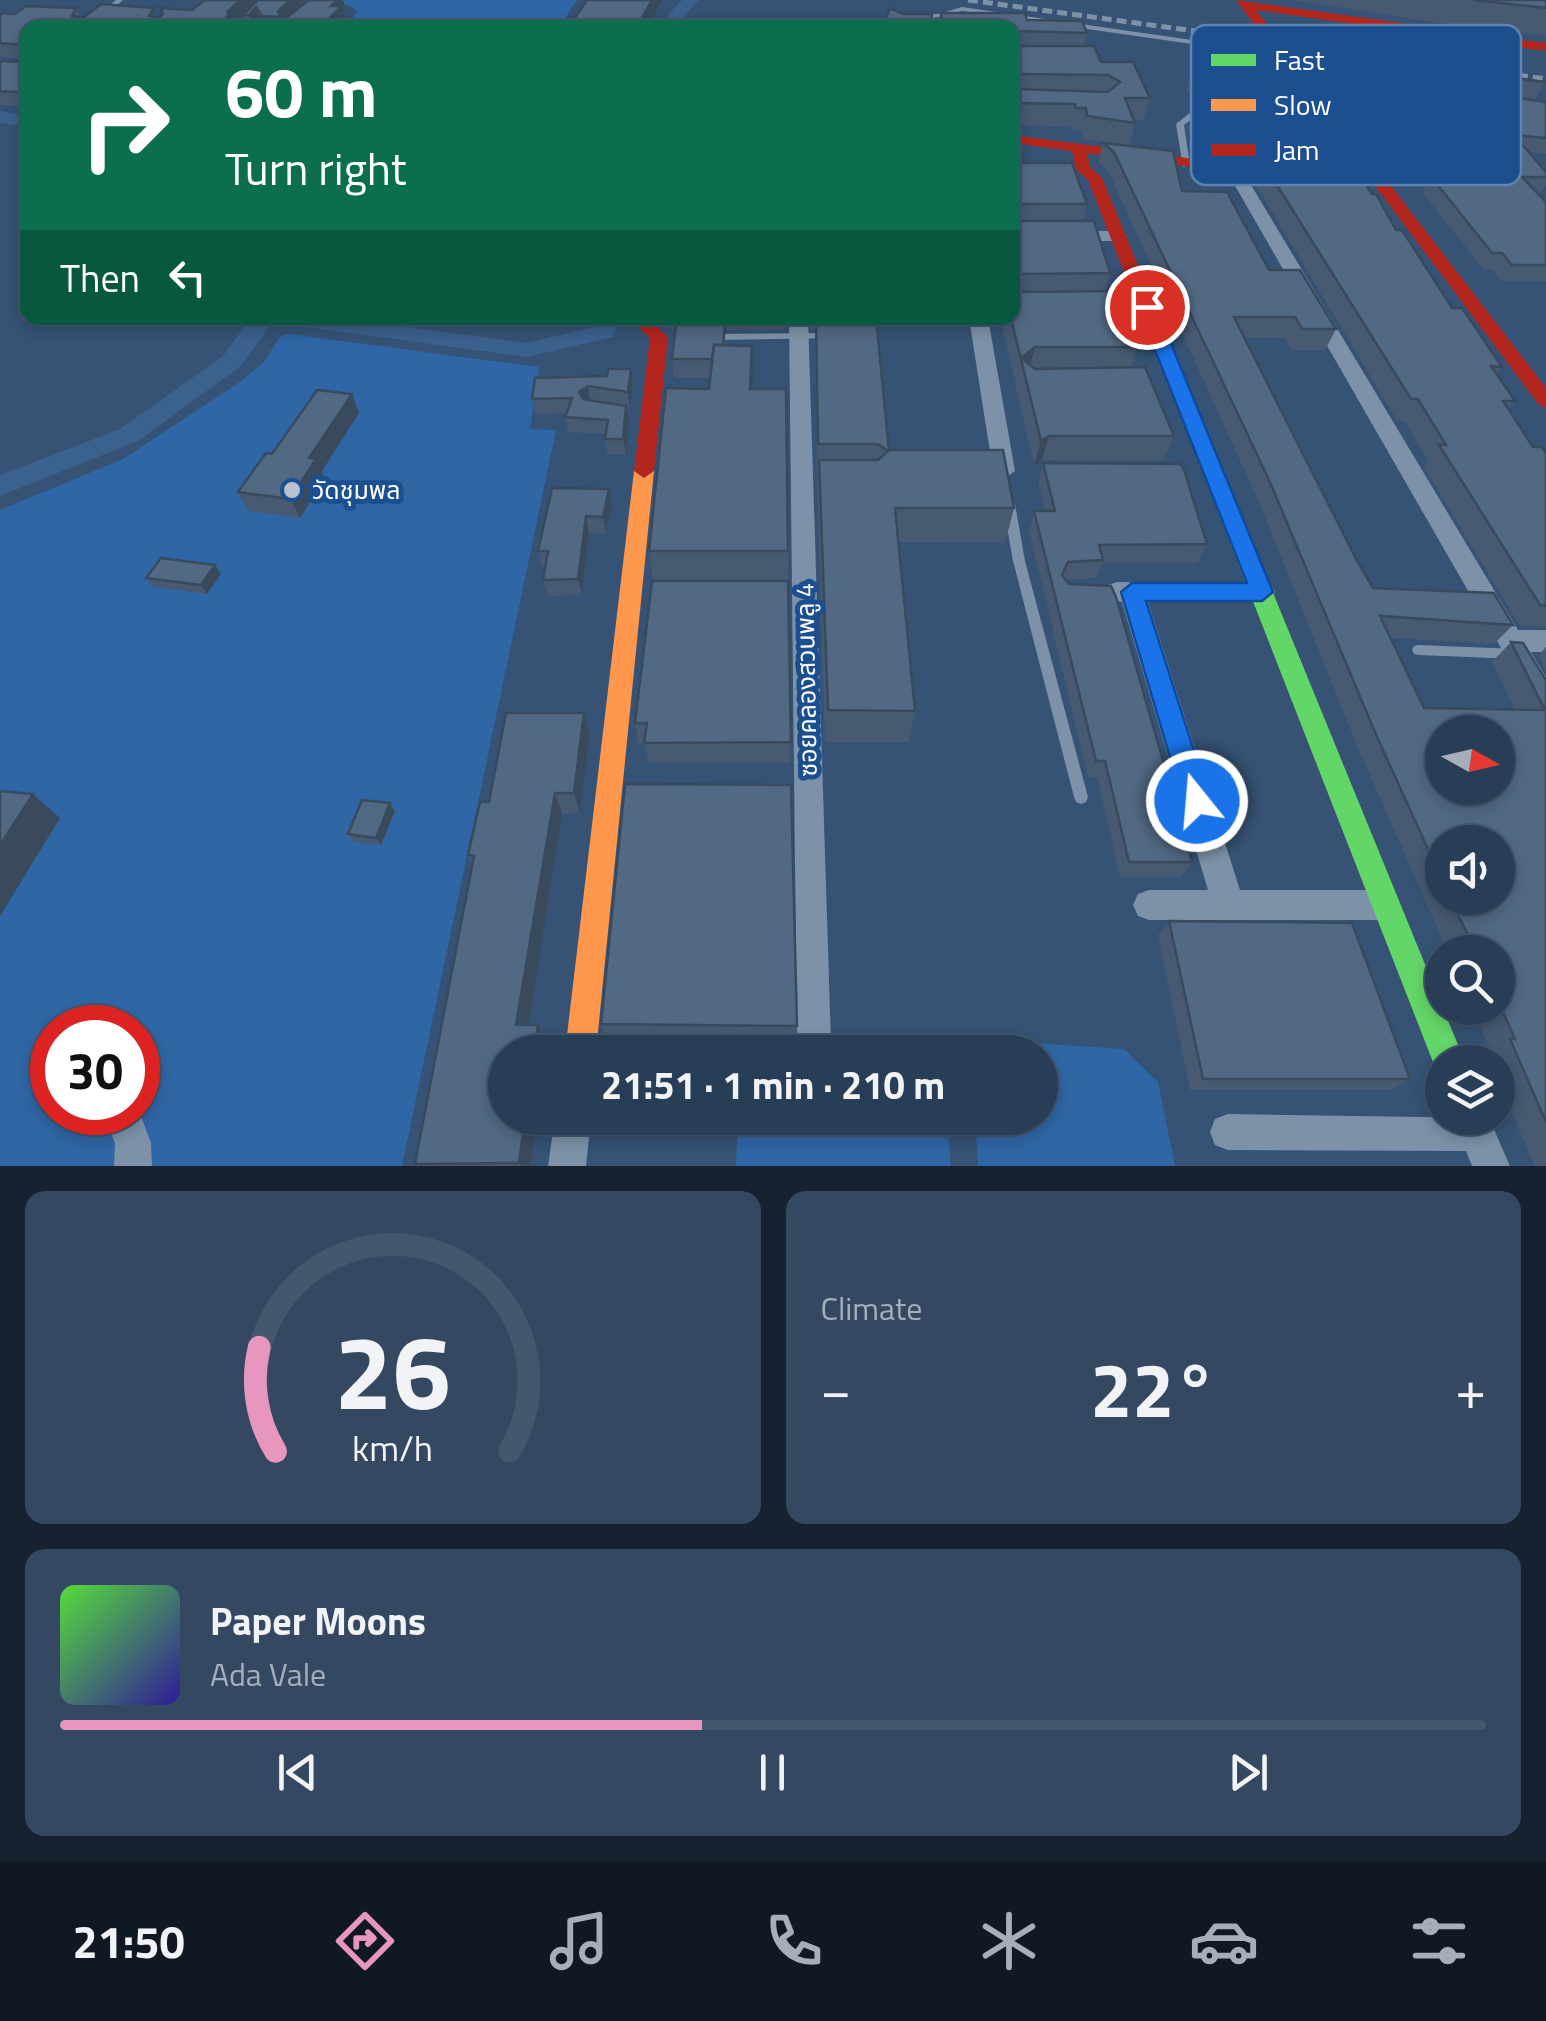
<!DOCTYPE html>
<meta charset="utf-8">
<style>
body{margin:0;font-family:"Titillium Web","Noto Sans Thai",sans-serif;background:#344961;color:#f1f3f6;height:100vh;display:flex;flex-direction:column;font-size:38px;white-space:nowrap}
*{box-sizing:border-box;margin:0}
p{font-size:32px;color:#a5aeba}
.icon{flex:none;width:55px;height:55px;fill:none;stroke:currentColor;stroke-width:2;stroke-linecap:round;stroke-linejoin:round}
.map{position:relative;height:1166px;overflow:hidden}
.details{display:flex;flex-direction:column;gap:25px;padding:25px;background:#162230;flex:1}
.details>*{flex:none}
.top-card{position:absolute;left:20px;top:20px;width:1000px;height:305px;border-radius:20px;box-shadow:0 5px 15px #0003,0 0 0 2px #44576d;background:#0b6e4f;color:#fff;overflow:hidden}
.needle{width:65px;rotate:98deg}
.fabs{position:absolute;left:1425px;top:715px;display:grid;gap:20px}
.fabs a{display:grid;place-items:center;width:90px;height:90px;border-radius:50%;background:#283e57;box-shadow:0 5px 15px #0003,0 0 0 2px #44576d;font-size:50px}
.speed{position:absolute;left:30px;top:1005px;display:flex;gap:20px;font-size:50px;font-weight:700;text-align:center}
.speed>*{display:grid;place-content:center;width:130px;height:130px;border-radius:50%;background:#283e57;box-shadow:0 5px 15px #0003,0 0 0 2px #44576d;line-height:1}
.speed .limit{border:15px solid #d22;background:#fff;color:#111}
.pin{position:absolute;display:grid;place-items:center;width:85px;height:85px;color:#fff;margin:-42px;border:5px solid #fff;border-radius:50%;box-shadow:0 2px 10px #0007}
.me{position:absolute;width:110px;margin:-55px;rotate:343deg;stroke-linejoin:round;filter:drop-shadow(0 0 8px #0008)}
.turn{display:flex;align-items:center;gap:35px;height:210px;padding:0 40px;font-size:45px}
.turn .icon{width:130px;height:130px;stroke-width:2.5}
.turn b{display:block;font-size:70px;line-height:85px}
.then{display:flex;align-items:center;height:95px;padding:0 40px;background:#0003;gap:20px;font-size:38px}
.big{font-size:75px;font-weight:700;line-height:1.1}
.details .widget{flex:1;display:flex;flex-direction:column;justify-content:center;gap:15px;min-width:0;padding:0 35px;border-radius:20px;background:#344961}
.details .dial{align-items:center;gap:0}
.dial svg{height:260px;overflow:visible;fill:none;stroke:#44576d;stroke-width:7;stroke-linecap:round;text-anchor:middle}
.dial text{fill:#f1f3f6;stroke:none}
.song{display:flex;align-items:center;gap:30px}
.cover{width:120px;height:120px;border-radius:15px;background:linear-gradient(135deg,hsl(110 70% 55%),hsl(250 70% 35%))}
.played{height:10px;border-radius:5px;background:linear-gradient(90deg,#e797bd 45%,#44576d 45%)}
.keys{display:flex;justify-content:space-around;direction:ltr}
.heat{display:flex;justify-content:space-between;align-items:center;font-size:55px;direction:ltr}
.details .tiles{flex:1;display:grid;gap:25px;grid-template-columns:1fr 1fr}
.widget:last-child{grid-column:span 2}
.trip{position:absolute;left:488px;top:1035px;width:570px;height:100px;border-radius:50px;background:#283e57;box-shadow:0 5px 15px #0003,0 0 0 2px #44576d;font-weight:700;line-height:100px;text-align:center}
.tab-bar{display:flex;height:160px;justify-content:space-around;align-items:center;background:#101923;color:#a5aeba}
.tab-bar .icon{width:70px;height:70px}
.tab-bar .on{color:#e797bd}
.tab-bar b{font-size:45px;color:#f1f3f6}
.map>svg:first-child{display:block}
.green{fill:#2f66a5;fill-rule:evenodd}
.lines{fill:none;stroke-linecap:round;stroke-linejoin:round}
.canal{fill:#3b618d;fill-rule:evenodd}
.lane{fill:#7d92a8;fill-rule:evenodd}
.street{fill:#7d92a8;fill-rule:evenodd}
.fast{fill:#63d668;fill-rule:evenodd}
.slow{fill:#ff974d;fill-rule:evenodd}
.jam{fill:#b3261e;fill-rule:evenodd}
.rail{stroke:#7e92a7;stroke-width:5;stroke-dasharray:10 5;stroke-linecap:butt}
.wall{fill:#475a72;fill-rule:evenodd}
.shaded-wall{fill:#394a5c}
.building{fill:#526984;stroke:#394a5c;stroke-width:2.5;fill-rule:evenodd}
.route{fill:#1a73e8;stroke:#114b97;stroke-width:2.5}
.poi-dot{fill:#b9c2ce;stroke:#1b4f8f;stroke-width:4}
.labels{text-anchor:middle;stroke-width:10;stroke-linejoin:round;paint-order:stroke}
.poi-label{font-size:25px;fill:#fff;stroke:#1b4f8f;text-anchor:start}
.street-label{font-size:25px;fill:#fff;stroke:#1b4f8f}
.key{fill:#1b4f8f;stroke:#5f84b1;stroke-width:2.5}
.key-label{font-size:28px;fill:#fff}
</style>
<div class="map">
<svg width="1546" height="1166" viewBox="0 0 1546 1166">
<rect width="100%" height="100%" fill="#365274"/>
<g class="green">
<path d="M323 0H577L559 28 348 27 357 11 349 5 319 3Z"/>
<path d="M289 334 539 367 530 429 556 430 402 1166H0V510L123 459 240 382 263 363 280 337ZM52 1028H138V1112H52Z"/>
<path d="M987 1040 1124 1049 1158 1082 1175 1166H978L975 1118H1040V1052H977Z"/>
<path d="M738 1118H947L951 1166H736Z"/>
</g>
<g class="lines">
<g class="canal">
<path d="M682 0H699L683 17 681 28H665L667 16Z"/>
<path d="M0 111 28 116V127L0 123Z"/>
<path d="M251 318H275L241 366 138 441 0 496V475L120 429 223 356Z"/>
<path d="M279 318H340L526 343 594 327 597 318H620L613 337 526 357 291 325Z"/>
</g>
<g class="lane">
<path d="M116 0H123L90 28H82Z"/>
<path d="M266 0H273L244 28H236Z"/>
<path d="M962 7 1283 53 1287 55 1283 57 962 11C945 16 928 21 912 16L915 14H938Z"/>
<path d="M261 25 264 28H257Z"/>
<path d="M1209 110H1212V114L1196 116 1184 125 1190 165 1183 167 1176 124 1191 112Z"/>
<path d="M832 333 837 336 836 338 712 340 707 337 712 334Z"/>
<path d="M1009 500 1015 504 1025 561 1088 797 1086 802 1081 804 1076 802 1074 797 1013 561 1003 504Z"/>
<path d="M1419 645 1517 649 1522 650 1524 654 1522 658 1517 659 1419 655 1414 654 1412 650 1414 646Z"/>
</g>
<g class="street">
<path d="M1302 76 1373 81 1380 85 1373 89 1297 83 1295 80Z"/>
<path d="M1228 167 1242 170 1518 630H1546V652H1531L1546 677V713L1536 709 1226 170Z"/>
<path d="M1012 231H1118L1127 236 1118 241H1012Z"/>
<path d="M789 318H808L831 1043 827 1052H801L797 1043Z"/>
<path d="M969 318H988L1015 471 1004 479 993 471Z"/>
<path d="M1117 582 1271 585 1275 592 1271 599 1262 602H1148L1240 890H1384L1395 894 1400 905 1395 916 1384 920H1149L1138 916 1133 905 1138 894 1149 890H1208L1122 602 1108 599 1104 592 1108 585Z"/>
<path d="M138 1108 151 1143 152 1166H114L115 1143 103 1112H138Z"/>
<path d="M1228 1114 1489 1118 1510 1166H1472L1466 1151 1228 1150 1215 1145 1210 1132 1215 1119Z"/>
<path d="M555 1118H591L586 1166H548Z"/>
</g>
<path class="fast" d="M1231 509 1242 517 1465 1062H1442V1075L1433 1062 1220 517Z"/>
<path class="slow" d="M644 464 654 471 596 1052H565L634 471Z"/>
<g class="jam">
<path d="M1236 0 1546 43V51L1256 10 1546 388V407L1539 405Z"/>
<path d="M1012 135 1307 174 1314 178 1307 182 1087 153 1090 167 1102 178 1242 517 1239 522 1231 525 1220 517 1088 180 1076 169 1072 151 1012 143Z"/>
<path d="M641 318H657L656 326 668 337 654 471 644 478 634 471 650 338 638 327Z"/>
</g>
<path class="rail" d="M968 0 1546 79"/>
</g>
<g class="wall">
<path d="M309 0H343L346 8 343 11 345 19 337 28H265L261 21 256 28H247L243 16 233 25 28 28V107L0 105V61L22 62 23 59 0 57V13L15 14 76 8 80 17H158L192 10 303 4Z"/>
<path d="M1294 0H1546V36L1417 20Z"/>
<path d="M941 13 1027 20 1087 33 1084 46 1101 62 1150 98 1144 120H1134L1135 123 1129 146 1082 139 1081 131 1071 130 1070 127 1014 125 1015 158 1087 204 1083 221 1110 273 1105 291 1138 347 1131 367 1174 436 1164 460H1042L1034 465 1000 318H1012V28H940Z"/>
<path d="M1328 51 1545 82 1535 99 1404 83 1546 102V154L1529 152 1546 172V184L1541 193H1537L1546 202V281H1501L1492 269H1483L1423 193 1425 190 1366 111H1354L1336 90 1342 76 1325 74 1321 68Z"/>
<path d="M1191 76H1218L1283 81 1278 95H1260L1293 138 1329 154 1323 168 1372 194 1452 308 1502 367 1496 374 1515 401 1509 409 1533 447 1546 453V627L1520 626 1424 467 1428 461 1405 421H1397L1254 182 1262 162 1200 156 1190 138 1188 127 1192 113 1209 111 1210 106 1199 107 1187 89Z"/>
<path d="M1103 143 1182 191 1336 329 1325 350H1292L1285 338H1244L1356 559 1373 588 1513 625 1494 644 1391 638 1424 708 1515 710 1492 662 1511 642 1546 680V1166H1534L1498 1078V1062H1491L1486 1051 1490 1049 1472 1008H1498V952H1448L1361 755 1258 500 1108 171 1098 162ZM1442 842 1498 898H1442Z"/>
<path d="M665 318H785L784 330H725V345L752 389 788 551 790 763H648L645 744H639L635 723 653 581 649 551 709 389 710 378H674L672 359 675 330H672L666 324Z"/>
<path d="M809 318H876L889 450 1014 508 1005 543 898 542 915 711 909 742H825L817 479 815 329 812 330Z"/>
<path d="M631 369 633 384 630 407 624 406 629 421 626 454H607L605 434 568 432 565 417 567 413 536 414 532 399Z"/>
<path d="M359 413 322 471 325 478 300 518 248 511 238 492 272 454Z"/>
<path d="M1043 463 1207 544 1198 563H1102L1097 578 1066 580 1192 862 1181 877H1120L1097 777H1088L1029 530 1034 511H1045L1038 482Z"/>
<path d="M552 488 612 506 606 533H589L582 595 548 596 543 580 546 568H543L538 551Z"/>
<path d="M215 565 221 574 207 594 153 587 146 578Z"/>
<path d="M1546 647V670L1538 656Z"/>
<path d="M584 713 590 735 580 813 562 814 528 1025H538L546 1041 530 1166H418L415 1164 473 865 468 855 489 802Z"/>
<path d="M395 811 381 845 353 842 348 834Z"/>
<path d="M1169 921 1410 1079 1391 1090H1190L1158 935Z"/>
<path d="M601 1024 797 1026 795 1048 610 1047Z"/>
</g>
<g class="shaded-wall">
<path d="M240 0H260L233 25V28H214L228 11Z"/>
<path d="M290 0H302L304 6 285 19 286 22 283 25 278 11Z"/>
<path d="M337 0H343L346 8 343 11 345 19 337 28H320L331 6Z"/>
<path d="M652 0H662L647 28H636Z"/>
<path d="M256 7 261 21 256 28H253L249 15Z"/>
<path d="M1224 92 1219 105 1199 107 1203 94Z"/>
<path d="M1018 142 1014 164 1012 145Z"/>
<path d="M752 346 753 381 750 425V389Z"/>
<path d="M1035 347 1029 371 1021 358Z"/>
<path d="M631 369 633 384 630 407 628 392Z"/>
<path d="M588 386 590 401 581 407 579 392Z"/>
<path d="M352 394 359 413 322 471 325 478 300 518 290 499 309 458Z"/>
<path d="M626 406 629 421 626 454 623 439Z"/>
<path d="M1049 436 1042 460 1034 465 1041 441Z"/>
<path d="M609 489 612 506 606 533 603 517Z"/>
<path d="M586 516 589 533 582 595 578 579Z"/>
<path d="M215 565 221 574 207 594 201 585Z"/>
<path d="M584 713 590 735 580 813 574 793Z"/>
<path d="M555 793 562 814 526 1041 516 1025Z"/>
<path d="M33 794 60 818 0 916V845Z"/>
<path d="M390 803 395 811 381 845 376 838Z"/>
<path d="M538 1025 546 1041 545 1052H534Z"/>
<path d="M525 1118H537L530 1166H522L519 1163Z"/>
</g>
<g class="building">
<path d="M205 0H240L228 11V16L214 28H28V93L0 91V61L22 62 23 45 0 43V13L15 14 26 6 76 8 72 16 83 18 101 4 154 8 149 16 159 18 163 14 161 8 192 10Z"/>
<path d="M258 0H290L278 11 280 17 262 16 256 7 249 15H243Z"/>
<path d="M309 0H337L331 6H342L320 28H284L293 19H285Z"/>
<path d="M587 0H652L636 28H568Z"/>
<path d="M1473 0H1546V8Z"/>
<path d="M890 8 903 14H932L930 28H882Z"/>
<path d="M941 13H1025L1027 20 1082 21 1087 33 1016 31 1012 41V28H943Z"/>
<path d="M1012 43 1016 46H1094L1101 62H1133L1150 98H1125L1135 123 1087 116 1086 108H1076L1075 104 1012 103V81L1013 89 1108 92 1120 82 1108 75 1016 74 1012 77Z"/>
<path d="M1328 51 1410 62 1545 82 1332 57Z"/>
<path d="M1342 75 1546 102V138L1514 135 1546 172V177H1522L1546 202V265H1512L1502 253H1492L1432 178H1436L1372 96H1361Z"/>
<path d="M1012 118 1018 142 1012 145Z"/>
<path d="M1103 143 1173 151 1182 191 1227 192 1269 270H1300L1336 329H1302L1295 317H1234L1356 559 1373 588 1494 593 1513 625 1380 616 1424 708 1545 710 1511 642 1523 643 1546 680V1122L1510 1039H1515L1498 1001V952H1476L1450 898H1498V842H1442V880L1377 737 1269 480 1114 152ZM1442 732H1498V788H1442Z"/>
<path d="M1012 146 1014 158 1022 159 1023 163H1072L1087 204H1017L1013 218 1017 221H1094L1110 273 1019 274 1013 288 1017 292 1117 291 1138 347H1035L1021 358 1035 369 1145 367 1174 436H1049L1041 441 1011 318H1012Z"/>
<path d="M1262 161 1359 173 1372 194H1376L1396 230H1402L1452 308H1462L1502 367 1491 366 1515 401H1503L1533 447H1542L1546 453V606L1540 605 1439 445H1446L1418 399H1411Z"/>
<path d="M816 318H876L889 450H1003L1014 508H895L915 711 828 710 819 460H878L888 451 878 444H818Z"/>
<path d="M725 324 723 345H714L712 359H672L676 325Z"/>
<path d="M714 345 752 346 750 389H786L788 551H649L666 388 709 389Z"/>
<path d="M608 369H631L628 392 588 386 579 392 583 399 626 406 623 439H605L608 420 565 417 572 398 532 399 535 378 607 376Z"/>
<path d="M317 390 352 394 309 458 316 459 290 499 238 492 266 453 272 454Z"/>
<path d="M1043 463 1180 464 1184 470 1207 544 1099 545 1103 560 1068 562 1062 575 1069 584 1111 586 1116 597 1192 862H1129L1105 761H1096L1034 511H1055Z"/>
<path d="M552 488 609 489 603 517 586 516 578 579 543 580 548 551H538Z"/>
<path d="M161 558 215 565 201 585 146 578Z"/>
<path d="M652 581H788L791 742 644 743 647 723H635Z"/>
<path d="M506 713H584L574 793H555L516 1025H538L534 1052H505V1118H525L519 1163 415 1164 474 856 468 855 480 802H489Z"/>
<path d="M625 784 791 785 797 1026 601 1024Z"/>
<path d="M0 791 33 794 0 845Z"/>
<path d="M362 800 390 803 376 838 348 834Z"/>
<path d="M1169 921 1352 923 1410 1079H1203Z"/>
</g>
<path class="route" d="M1147 302 1156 307 1273 592 1262 601H1146L1210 801 1206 810 1197 813 1187 810 1183 801 1121 592 1132 583H1247L1138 307Z"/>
<circle class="poi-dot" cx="292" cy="490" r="10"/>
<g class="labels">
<g class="poi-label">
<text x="312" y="499">วัดชุมพล</text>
</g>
<g class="street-label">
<text transform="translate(806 680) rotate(-91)" y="9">ซอยคลองสวนพลู 4</text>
</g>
</g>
<rect x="1191" y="25" width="330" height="160" rx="15" class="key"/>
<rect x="1211" y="54" width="45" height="12" fill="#63d668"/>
<rect x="1211" y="99" width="45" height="12" fill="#ff974d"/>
<rect x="1211" y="144" width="45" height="12" fill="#b3261e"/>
<g class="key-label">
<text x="1274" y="70">Fast</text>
<text x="1274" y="115">Slow</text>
<text x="1274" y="160">Jam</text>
</g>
</svg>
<div class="fabs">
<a><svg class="needle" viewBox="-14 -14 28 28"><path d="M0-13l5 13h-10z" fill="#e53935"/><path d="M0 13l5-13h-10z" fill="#a5aeba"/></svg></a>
<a><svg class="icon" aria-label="sound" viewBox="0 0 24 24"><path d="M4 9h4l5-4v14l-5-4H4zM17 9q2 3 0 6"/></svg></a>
<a><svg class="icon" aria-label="search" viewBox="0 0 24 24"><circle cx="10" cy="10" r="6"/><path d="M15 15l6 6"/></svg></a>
<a><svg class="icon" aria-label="layers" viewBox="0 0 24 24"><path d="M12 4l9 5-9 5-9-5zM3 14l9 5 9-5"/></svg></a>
</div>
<div class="speed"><div class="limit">30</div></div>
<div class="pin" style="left:1147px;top:307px;background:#d93025"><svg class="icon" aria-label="arrive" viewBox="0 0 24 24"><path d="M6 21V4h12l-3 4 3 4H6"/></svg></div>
<svg class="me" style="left:1197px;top:801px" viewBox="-20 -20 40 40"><circle r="17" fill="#1a73e8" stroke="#fff" stroke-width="3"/><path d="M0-11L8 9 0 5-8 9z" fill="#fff"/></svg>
<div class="trip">21:51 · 1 min · 210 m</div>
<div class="top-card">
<div class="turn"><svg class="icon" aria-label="right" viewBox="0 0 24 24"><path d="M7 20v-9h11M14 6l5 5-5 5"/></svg><div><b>60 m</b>Turn right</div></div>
<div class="then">Then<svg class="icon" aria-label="left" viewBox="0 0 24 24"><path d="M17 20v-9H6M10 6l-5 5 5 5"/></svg></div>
</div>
</div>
<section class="details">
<div class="tiles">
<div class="widget dial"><svg viewBox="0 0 100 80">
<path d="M14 69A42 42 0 1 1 86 69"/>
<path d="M14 69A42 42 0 0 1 9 37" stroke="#e797bd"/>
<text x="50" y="56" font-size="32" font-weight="700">26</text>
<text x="50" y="72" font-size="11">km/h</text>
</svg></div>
<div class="widget"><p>Climate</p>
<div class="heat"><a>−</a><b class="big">22°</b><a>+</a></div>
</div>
<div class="widget">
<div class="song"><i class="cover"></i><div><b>Paper Moons</b><p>Ada Vale</p></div></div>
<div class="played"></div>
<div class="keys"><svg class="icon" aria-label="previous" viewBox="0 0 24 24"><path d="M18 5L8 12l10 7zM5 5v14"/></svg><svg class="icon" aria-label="pause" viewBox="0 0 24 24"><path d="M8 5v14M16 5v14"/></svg><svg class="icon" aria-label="next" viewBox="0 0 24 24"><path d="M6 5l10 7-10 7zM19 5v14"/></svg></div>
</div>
</div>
</section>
<nav class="tab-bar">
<b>21:50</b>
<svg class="icon on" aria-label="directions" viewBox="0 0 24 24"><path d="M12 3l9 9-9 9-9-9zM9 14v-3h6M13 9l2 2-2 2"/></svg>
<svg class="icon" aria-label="music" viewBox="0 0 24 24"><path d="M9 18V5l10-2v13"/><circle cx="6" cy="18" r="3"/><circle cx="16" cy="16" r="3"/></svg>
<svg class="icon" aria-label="phone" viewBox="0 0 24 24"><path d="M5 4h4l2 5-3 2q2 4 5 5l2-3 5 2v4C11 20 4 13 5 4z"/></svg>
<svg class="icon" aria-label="climate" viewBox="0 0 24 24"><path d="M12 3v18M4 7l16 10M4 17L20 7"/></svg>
<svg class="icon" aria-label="car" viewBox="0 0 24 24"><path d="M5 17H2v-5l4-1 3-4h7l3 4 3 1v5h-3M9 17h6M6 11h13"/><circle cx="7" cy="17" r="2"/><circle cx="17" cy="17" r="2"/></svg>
<svg class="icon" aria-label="filters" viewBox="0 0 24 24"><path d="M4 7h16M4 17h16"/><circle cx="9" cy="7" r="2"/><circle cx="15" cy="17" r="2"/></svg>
</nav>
